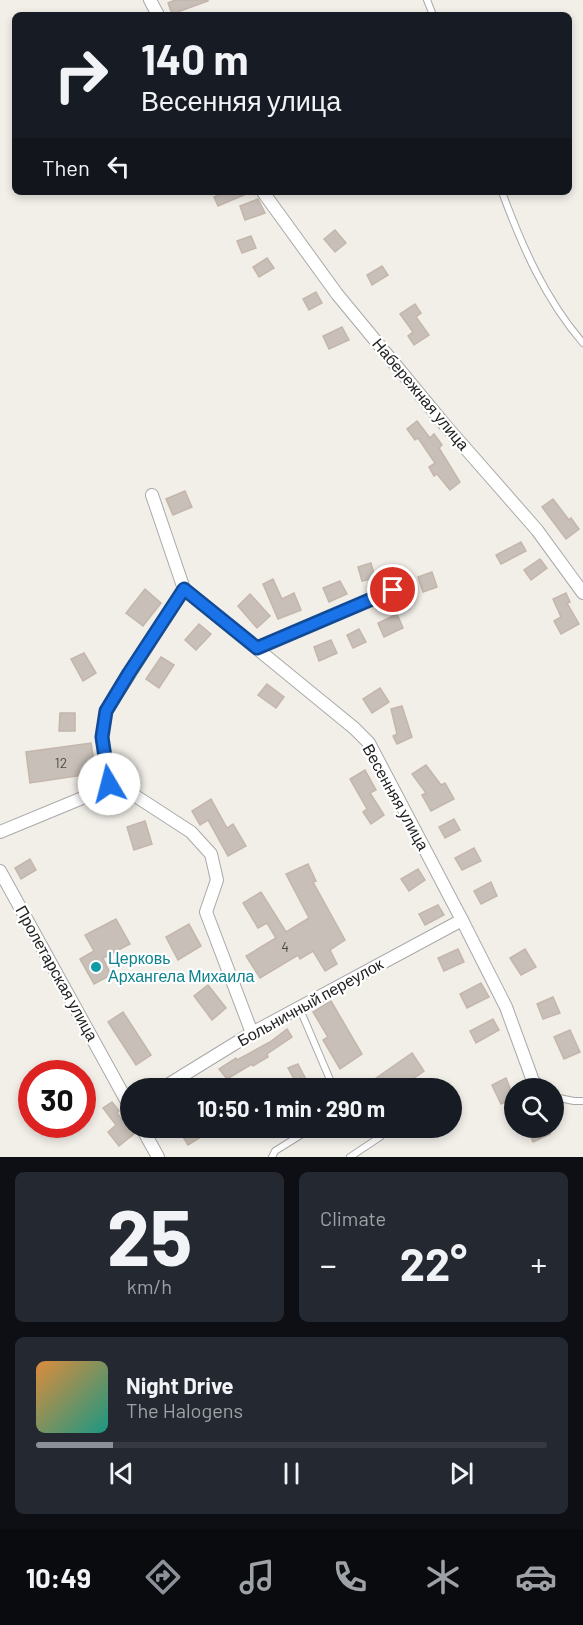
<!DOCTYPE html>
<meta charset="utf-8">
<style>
body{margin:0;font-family:Barlow,sans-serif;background:#242831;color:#f1f3f6;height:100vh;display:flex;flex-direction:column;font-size:22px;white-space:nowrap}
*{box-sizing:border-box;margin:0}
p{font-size:20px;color:#9ea1a6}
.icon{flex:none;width:33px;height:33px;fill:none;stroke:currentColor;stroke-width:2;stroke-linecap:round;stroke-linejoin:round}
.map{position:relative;height:1157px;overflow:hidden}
.drawer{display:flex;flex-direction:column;gap:15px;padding:15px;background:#0d0f14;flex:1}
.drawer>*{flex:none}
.hud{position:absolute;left:12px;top:12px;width:560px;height:183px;border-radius:9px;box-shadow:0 3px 9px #0003;background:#171b24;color:#f1f3f6;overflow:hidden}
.tools{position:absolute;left:504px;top:1078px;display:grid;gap:12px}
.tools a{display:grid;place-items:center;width:60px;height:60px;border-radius:50%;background:#171b24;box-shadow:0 3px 9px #0003;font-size:30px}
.speed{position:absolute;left:18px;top:1060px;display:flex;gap:12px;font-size:30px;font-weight:700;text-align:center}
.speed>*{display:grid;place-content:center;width:78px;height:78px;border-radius:50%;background:#171b24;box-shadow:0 3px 9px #0003;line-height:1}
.speed .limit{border:9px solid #d22;background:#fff;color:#111}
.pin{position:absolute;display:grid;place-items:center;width:51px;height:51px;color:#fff;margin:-26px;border:3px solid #fff;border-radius:50%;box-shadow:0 2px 6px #0007}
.me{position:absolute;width:66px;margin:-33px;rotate:352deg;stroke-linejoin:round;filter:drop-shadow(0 0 4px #0008)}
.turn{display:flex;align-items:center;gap:21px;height:126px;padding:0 30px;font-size:27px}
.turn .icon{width:78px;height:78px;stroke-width:2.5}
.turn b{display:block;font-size:42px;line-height:51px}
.then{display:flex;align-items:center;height:57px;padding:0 30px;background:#0003;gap:12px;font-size:22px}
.big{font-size:45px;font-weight:700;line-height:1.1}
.drawer .card{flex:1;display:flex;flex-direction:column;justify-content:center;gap:9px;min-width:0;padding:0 21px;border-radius:9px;background:#242831}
.drawer .dial{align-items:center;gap:0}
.dial b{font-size:78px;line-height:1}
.song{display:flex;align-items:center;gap:18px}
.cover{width:72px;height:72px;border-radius:9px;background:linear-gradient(135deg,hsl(30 70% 55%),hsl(170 70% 35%))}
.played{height:6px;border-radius:3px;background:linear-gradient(90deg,#8c9099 15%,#363941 15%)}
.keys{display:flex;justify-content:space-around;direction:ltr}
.heat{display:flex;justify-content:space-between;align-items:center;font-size:33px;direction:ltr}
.drawer .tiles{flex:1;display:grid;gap:15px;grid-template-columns:1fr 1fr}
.card:last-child{grid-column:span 2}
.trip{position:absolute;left:120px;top:1078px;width:342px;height:60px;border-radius:30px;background:#171b24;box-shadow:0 3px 9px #0003;font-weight:700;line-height:60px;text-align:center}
.dock{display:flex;height:96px;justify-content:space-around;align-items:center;background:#090b0e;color:#9ea1a6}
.dock .icon{width:42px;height:42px}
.dock .selected{color:#8c9099}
.dock b{font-size:27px;color:#f1f3f6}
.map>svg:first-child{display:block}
.building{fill:#c7bfb8;stroke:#c4b6ab;stroke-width:1.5}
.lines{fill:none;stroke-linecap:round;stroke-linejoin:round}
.lane-casing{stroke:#a9a9a9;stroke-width:8}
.street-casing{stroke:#a9a9a9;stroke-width:14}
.lane{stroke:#fff;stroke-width:6}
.street{stroke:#fff;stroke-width:12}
.route-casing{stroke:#114b97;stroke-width:15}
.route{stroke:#1a73e8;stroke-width:10}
.culture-dot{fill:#0f9aa8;stroke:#fff;stroke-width:2}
.labels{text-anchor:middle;stroke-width:4.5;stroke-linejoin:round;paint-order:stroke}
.number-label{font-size:14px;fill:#4b4948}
.street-label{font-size:16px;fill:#222;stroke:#fff}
.culture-label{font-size:16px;fill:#0d838f;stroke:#fff;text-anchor:start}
</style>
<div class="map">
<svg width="583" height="1157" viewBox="0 0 583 1157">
<rect width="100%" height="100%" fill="#f2efe9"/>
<g class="building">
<path d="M175 0H208V1L172 14 168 3Z"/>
<path d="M226 192H251L218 206 214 197Z"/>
<path d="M258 199 265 213 245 220 240 206Z"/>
<path d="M335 230 346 243 335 252 324 239Z"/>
<path d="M251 236 256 248 242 253 237 241Z"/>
<path d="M267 258 274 268 259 277 253 267Z"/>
<path d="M382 266 388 275 372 285 367 275Z"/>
<path d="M316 292 322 303 309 310 303 299Z"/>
<path d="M415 304 421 313 416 317 429 335 414 345 408 336 413 332 400 314Z"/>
<path d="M342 327 349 340 329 349 323 336Z"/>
<path d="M417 421 430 438 434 434 442 445 439 448 460 482 450 490 437 474 434 476 429 467 435 463 418 438 415 440 407 429Z"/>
<path d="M185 491 192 507 173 515 166 499Z"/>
<path d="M553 499 569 520 571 518 579 529 566 539 542 507Z"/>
<path d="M521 542 526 551 501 564 496 555Z"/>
<path d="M540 559 547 568 531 580 524 570Z"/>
<path d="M371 563 375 578 362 581 358 567Z"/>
<path d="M432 572 437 587 423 592 418 577Z"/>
<path d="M273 579 282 599 294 593 301 610 278 619 263 584Z"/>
<path d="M340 581 347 594 329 602 323 588Z"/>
<path d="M145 589 161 603 143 626 126 613Z"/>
<path d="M566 593 570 602 567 603 579 624 561 634 554 621 561 617 553 599Z"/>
<path d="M250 594 270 616 257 628 238 606Z"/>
<path d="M397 614 403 628 384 637 378 623Z"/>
<path d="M199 624 211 634 196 650 185 640Z"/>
<path d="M359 629 366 642 353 648 347 635Z"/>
<path d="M331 640 337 653 319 661 314 647Z"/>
<path d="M84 653 96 673 83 681 71 659Z"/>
<path d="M161 657 174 665 159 688 146 679Z"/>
<path d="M267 684 284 697 276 708 258 695Z"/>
<path d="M380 688 389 702 372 713 363 699Z"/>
<path d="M402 706 412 737 397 744 393 736 397 734 391 709Z"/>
<path d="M60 713H75V731H59Z"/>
<path d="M91 743 96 773 30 783 26 752Z"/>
<path d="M426 765 441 785 445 783 454 799 431 811 422 795 426 793 412 774Z"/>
<path d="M365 770 376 790 370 793 384 815 371 824 363 812 367 809 350 779Z"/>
<path d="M211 799 227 828 233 824 246 846 228 856 208 820 200 825 192 811Z"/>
<path d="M454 819 460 830 445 838 439 827Z"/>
<path d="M145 821 152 844 134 850 127 827Z"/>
<path d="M474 848 481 861 462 870 455 858Z"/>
<path d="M30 859 36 870 21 879 15 868Z"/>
<path d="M308 864 316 881 313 882 345 940 330 950 337 964 325 971 313 951 300 959 298 955 260 978 246 956 276 938 267 923 258 928 243 903 261 892 286 932 309 918 286 874Z"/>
<path d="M418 869 425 880 409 891 401 879Z"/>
<path d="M491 882 497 896 481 904 474 891Z"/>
<path d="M438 905 444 915 425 925 419 914Z"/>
<path d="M116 919 130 944 103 958 111 975 94 984 80 959 94 951 85 935Z"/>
<path d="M189 924 201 946 178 960 166 937Z"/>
<path d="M458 949 464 962 444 971 438 958Z"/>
<path d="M525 949 536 967 521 975 510 958Z"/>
<path d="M481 983 489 997 467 1008 460 994Z"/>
<path d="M208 985 226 1008 212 1020 194 996Z"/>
<path d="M553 997 560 1013 543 1019 537 1004Z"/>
<path d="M331 1001 362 1054 340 1069 323 1040 328 1037 313 1012Z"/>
<path d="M123 1012 151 1055 136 1065 108 1022Z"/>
<path d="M493 1019 499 1030 476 1043 470 1031Z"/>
<path d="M287 1029 292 1037 267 1054 268 1057 253 1066 252 1064 227 1079 219 1069 236 1058 237 1060 270 1042Z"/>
<path d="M570 1030 580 1052 564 1059 554 1037Z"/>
<path d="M412 1053 424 1071 399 1089H382L375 1079Z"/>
<path d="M298 1064 311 1089H278L294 1079 288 1068Z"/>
<path d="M506 1078 514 1098 501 1104 492 1085Z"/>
<path d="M112 1102 119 1111 117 1113 134 1134 119 1146 108 1132 116 1125 103 1108Z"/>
<path d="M187 1128H196L201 1137 188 1145 180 1132Z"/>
<path d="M527 1128H548L550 1134 533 1142Z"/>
</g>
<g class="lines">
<defs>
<g id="lane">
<path d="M427 0 433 15"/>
<path d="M502 192C522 246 545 299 583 343"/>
<path d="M258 648 393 590"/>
<path d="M299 1007 334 1089"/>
<path d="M554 1097 574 1101H583"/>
<path d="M272 1157 275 1151 312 1128"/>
<path d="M350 1157 380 1137 388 1128"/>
</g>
<g id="street">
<path d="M150 0 158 15"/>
<path d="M263 192 337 294 445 425 537 530 583 593"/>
<path d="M152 495 184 589 354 728 369 743 462 920 506 1007 533 1081 542 1089"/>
<path d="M109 784 114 782 191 832 211 854 217 880 206 912 252 1033"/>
<path d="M0 832 80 799 109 784 102 737 106 711 184 589"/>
<path d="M0 871 130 1107"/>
<path d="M161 1089 252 1033 462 920"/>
<path d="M142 1128 158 1157"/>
</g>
</defs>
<use href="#lane" class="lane-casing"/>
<use href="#street" class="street-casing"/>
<use href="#lane" class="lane"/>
<use href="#street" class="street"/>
</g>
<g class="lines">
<defs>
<path id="route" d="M109 784 102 737 106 711 129 673 184 589 257 648 393 590"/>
</defs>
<use href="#route" class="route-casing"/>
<use href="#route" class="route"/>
</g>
<circle class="culture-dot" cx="96" cy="967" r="6"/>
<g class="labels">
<g class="number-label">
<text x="61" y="768">12</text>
<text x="285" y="952">4</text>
</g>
<g class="street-label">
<text transform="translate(421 394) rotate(50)" y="6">Набережная улица</text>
<text transform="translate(396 797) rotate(61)" y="6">Весенняя улица</text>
<text transform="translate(57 973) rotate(61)" y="6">Пролетарская улица</text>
<text transform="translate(310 1002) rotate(-29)" y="6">Больничный переулок</text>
</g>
<g class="culture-label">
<text x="108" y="964">Церковь<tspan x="108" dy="18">Архангела Михаила</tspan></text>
</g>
</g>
</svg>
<div class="tools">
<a><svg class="icon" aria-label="search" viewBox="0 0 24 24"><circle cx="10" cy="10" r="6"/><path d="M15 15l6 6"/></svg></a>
</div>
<div class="speed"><div class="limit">30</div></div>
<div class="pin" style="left:393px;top:590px;background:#d93025"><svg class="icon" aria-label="arrive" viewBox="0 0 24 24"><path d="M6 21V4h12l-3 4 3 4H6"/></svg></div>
<svg class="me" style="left:109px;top:784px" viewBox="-20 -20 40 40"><circle r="19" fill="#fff"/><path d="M0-13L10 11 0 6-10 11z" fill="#1a73e8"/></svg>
<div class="trip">10:50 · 1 min · 290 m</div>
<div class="hud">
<div class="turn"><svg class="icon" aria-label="right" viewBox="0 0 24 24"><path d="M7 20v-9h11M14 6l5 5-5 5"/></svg><div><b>140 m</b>Весенняя улица</div></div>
<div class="then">Then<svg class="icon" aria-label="left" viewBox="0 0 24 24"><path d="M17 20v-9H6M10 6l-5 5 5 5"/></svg></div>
</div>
</div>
<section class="drawer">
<div class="tiles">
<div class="card dial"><b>25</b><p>km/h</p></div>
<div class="card"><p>Climate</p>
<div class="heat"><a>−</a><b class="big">22°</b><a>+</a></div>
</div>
<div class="card">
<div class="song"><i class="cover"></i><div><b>Night Drive</b><p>The Halogens</p></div></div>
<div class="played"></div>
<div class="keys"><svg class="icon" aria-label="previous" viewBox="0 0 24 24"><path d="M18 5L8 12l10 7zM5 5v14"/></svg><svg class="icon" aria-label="pause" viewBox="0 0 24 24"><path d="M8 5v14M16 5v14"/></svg><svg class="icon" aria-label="next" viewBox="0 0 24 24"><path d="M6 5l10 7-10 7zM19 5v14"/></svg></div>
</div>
</div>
</section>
<nav class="dock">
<b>10:49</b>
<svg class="icon selected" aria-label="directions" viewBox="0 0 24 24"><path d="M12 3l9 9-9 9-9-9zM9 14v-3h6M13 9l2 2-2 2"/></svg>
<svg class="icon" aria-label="music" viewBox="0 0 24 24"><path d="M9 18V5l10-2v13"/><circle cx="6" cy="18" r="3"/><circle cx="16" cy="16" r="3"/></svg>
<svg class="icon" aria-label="phone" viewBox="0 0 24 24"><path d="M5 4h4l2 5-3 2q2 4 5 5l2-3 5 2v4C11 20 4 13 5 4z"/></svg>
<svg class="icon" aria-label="climate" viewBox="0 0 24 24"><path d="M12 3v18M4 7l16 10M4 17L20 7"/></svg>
<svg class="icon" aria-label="car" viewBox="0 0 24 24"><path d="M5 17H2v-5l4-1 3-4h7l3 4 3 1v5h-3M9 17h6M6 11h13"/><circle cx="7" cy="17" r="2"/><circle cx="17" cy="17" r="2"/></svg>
</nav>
